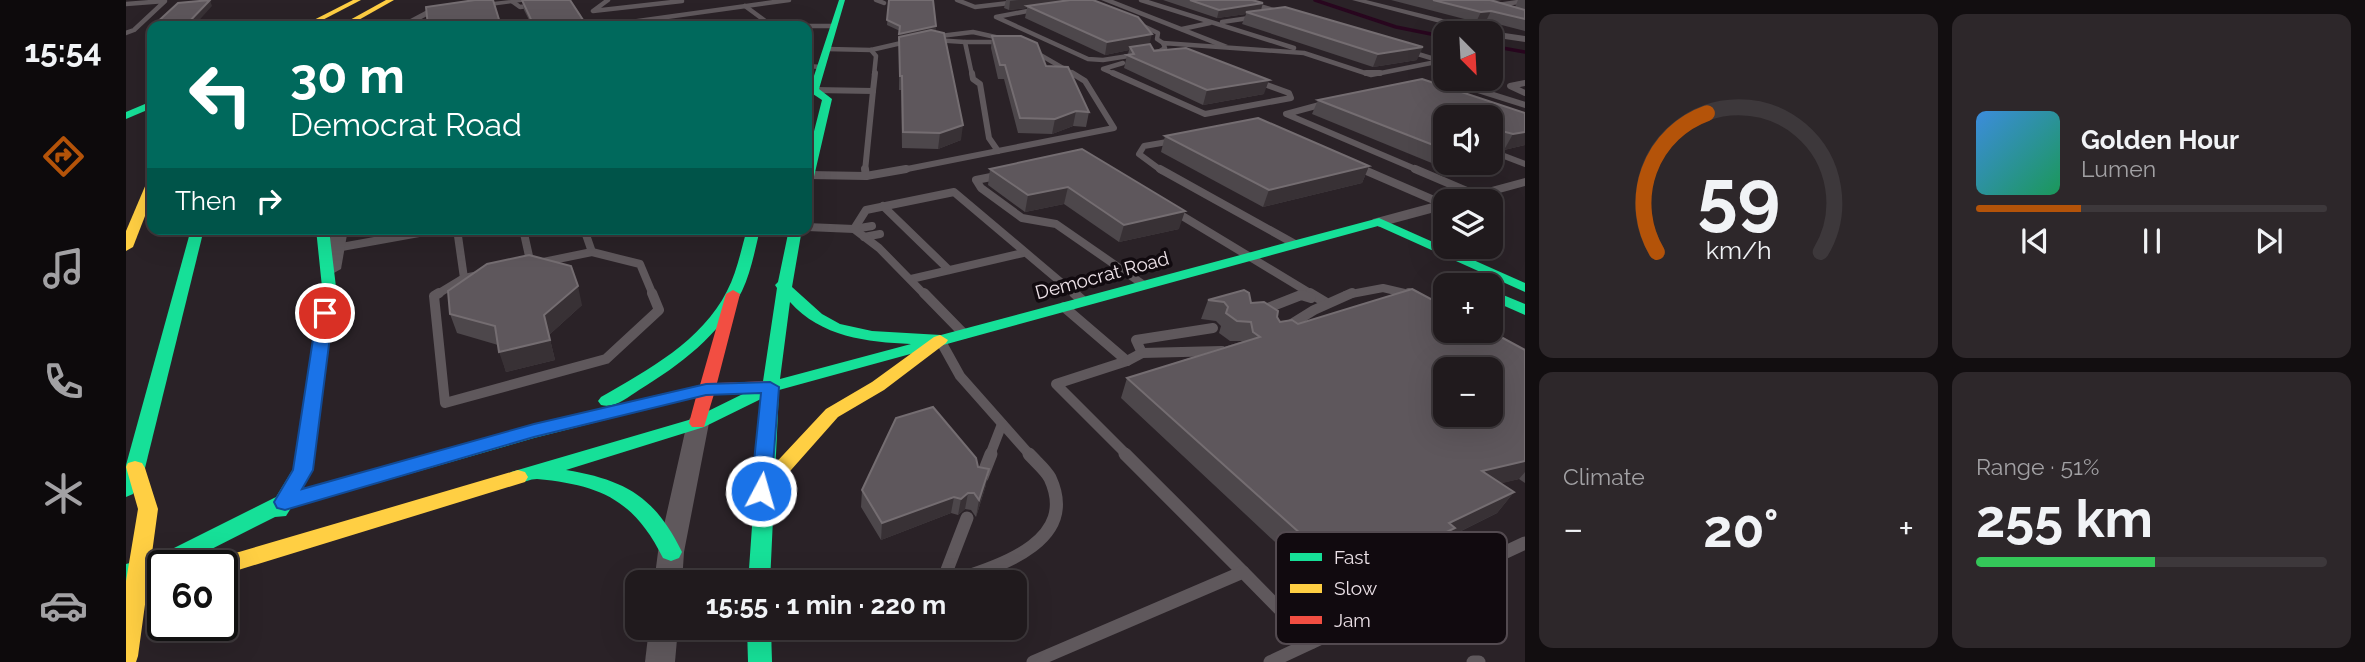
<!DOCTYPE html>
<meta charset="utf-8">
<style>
body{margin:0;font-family:Raleway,sans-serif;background:#2d272a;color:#f1f3f6;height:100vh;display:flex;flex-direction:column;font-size:26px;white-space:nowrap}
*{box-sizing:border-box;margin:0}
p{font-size:23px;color:#a2a1a4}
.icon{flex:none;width:38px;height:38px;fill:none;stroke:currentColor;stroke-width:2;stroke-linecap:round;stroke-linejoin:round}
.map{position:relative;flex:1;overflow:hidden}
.sheet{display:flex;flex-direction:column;gap:14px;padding:14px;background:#120e10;width:840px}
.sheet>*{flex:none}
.hud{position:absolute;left:21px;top:21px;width:665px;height:214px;border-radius:14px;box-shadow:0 7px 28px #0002,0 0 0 2px #3d383b;background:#00695c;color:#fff;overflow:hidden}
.needle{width:46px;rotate:156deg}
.controls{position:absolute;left:1307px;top:21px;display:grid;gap:14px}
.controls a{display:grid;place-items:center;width:70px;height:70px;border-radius:14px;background:#201a1d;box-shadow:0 7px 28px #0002,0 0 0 2px #3d383b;font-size:35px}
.speed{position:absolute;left:21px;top:550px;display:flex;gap:14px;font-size:35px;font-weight:700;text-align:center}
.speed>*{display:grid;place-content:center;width:91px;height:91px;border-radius:50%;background:#201a1d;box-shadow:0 7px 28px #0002,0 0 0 2px #3d383b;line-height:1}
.speed .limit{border:4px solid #111;border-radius:10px;background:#fff;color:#111}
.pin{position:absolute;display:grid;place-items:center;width:60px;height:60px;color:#fff;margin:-30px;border:4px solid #fff;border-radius:50%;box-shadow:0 2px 7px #0007}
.me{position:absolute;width:77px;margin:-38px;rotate:6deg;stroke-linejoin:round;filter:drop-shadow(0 0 5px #0008)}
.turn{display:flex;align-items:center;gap:24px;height:147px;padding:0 28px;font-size:32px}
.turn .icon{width:91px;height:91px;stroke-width:2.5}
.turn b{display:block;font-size:49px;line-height:60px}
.then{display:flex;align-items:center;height:66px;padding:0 28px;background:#0003;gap:14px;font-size:26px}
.big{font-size:52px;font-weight:700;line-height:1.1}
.sheet .widget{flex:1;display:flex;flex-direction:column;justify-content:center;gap:10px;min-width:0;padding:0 24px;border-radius:14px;background:#2d272a}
.sheet .dial{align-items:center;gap:0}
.dial svg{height:182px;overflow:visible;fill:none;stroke:#3d383b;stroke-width:7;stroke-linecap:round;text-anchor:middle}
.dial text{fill:#f1f3f6;stroke:none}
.song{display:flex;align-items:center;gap:21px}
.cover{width:84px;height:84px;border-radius:10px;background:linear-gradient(135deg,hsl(210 70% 55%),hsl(150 70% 35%))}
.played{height:7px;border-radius:4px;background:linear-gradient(90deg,#b45309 30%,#3d383b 30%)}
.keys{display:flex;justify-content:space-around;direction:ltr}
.heat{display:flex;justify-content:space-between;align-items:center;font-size:38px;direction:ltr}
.charge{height:10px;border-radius:5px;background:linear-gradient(90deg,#34c759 51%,#3d383b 0)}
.sheet .tiles{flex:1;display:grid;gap:14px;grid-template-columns:repeat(2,1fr)}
.trip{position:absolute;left:499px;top:570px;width:402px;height:70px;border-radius:14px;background:#201a1d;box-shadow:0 7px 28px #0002,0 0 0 2px #3d383b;font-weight:700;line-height:70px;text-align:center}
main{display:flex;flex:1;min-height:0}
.tab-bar{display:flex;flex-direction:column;width:126px;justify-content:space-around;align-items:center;background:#0d0a0c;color:#a2a1a4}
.tab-bar .icon{width:49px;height:49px}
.tab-bar .active{color:#b45309}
.tab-bar b{font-size:32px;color:#f1f3f6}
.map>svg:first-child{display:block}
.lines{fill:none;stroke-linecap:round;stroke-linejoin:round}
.stream{stroke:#28061e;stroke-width:3.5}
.lane-far4{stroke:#5f585c;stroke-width:4.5}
.lane-far3{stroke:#5f585c;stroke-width:6}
.lane-far2{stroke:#5f585c;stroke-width:8}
.lane-far1{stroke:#5f585c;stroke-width:10}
.lane{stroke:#5f585c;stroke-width:13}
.street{fill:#5f585c;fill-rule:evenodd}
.fast{fill:#16e098;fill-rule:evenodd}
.slow{fill:#ffcf43;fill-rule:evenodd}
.jam{fill:#f24e42;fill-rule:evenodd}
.wall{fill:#4d474b}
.shaded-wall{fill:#383135}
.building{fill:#5e575c;stroke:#746d71;stroke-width:2;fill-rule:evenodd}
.route{fill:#1a73e8;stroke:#114b97;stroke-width:2}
.labels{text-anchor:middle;stroke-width:7;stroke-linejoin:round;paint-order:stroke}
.street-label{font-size:19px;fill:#ece1e7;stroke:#110a0f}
.key{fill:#110a0f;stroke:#534a50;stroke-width:2}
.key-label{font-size:19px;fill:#ece1e7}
</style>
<main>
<nav class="tab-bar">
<b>15:54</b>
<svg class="icon active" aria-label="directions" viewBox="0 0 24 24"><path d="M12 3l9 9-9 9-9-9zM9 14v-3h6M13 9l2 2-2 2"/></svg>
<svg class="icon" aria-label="music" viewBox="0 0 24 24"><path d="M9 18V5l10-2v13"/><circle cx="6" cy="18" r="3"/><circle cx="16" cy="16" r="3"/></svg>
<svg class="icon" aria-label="phone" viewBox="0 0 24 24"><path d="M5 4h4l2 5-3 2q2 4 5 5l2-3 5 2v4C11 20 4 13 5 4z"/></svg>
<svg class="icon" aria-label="climate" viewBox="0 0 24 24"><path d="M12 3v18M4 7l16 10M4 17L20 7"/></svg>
<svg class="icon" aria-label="car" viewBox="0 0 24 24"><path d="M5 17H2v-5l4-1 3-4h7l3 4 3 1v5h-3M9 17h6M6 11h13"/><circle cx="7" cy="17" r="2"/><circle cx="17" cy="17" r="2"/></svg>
</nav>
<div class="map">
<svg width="1399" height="662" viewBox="0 0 1399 662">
<rect width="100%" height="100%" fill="#2a2227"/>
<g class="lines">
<g class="stream">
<path d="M1189 0 1270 27 1320 37"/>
<path d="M1365 46 1399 52"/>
</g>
<g class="lane-far4">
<path d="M482 0 467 11 556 1"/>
<path d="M750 0 758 3"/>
<path d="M831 0 849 7 908 0"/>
<path d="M1015 0 1168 48"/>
<path d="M1114 0 1154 12"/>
<path d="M387 2 394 7 410 5"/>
<path d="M0 4 39 1 8 30 0 33"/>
<path d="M619 6 646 26"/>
<path d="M1365 6 1399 1"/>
<path d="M912 9 870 17 962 59 977 60 1034 51 1039 48 1037 43 1178 53 1245 75 1315 61 1282 51"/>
<path d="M1096 22 1130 17"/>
<path d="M1011 23 1032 33 1031 39 1037 43"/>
<path d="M476 26 663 0"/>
<path d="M671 26H708"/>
<path d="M1056 29 1084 23"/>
<path d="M806 37 847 32 887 41"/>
<path d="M808 40 839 42"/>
<path d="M701 49 745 50 784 41"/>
<path d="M904 49 949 75"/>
<path d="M745 50 750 56 748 75"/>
<path d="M681 66 695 67"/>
<path d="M846 75 839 42H879"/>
<path d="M991 75 977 69 997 63"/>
</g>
<g class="lane-far3">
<path d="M846 73 847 79 854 84 863 138 872 151"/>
<path d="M987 73 1079 114 1165 98 1163 93 1130 81"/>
<path d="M1240 73H1254"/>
<path d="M1399 83 1384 86 1399 93"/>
<path d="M1299 85 1323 81 1399 105"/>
<path d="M689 90 747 91 749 73"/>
<path d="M1201 103 1160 114 1294 171"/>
<path d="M1365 151 1399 164"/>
<path d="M1231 167 1240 171"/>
<path d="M739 171 747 91"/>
<path d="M771 171 988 128 959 81 946 73"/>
<path d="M1036 171 1013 154 1018 146 1047 141"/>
</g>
<g class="lane-far2">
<path d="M739 169 740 176"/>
<path d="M1034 169 1169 244"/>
<path d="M1236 169 1317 204"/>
<path d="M1289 169 1350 195"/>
<path d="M683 175 740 176 780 169"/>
<path d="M875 175 850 180 855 188 896 218 930 224 1018 285"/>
<path d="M757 206 823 270"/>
<path d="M1048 211 1187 295"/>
<path d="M681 227 728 229 746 226"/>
<path d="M331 229 338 278"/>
<path d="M397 229 405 265"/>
<path d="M458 229 466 252"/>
<path d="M738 237 754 234"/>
<path d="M210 248 315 229"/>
<path d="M785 279 897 253"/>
<path d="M310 295 338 278 466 252 514 264 527 295"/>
<path d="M799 295 753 248 728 229 740 210 828 192 950 295"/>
<path d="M1220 295 1257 288 1287 295"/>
</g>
<g class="lane-far1">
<path d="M313 293 308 296 319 403 480 359 533 310 526 293"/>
<path d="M798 293 838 334"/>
<path d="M948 293 957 301"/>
<path d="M1184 293 1199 302"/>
<path d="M1283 293 1290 296"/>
<path d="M938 307 1001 361 930 384 1001 455"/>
<path d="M1134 311 1175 295 1185 298"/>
<path d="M1159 328 1188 310 1226 293"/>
<path d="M814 340 834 376 904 455"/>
<path d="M1016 353 1010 340 1087 328"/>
<path d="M1001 361 1016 353 1096 351"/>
<path d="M864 455 876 424"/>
</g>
<g class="lane">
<path d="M999 454 1117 572"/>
<path d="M856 477 865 454"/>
<path d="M816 583 841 518"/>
<path d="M821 583C865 568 955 545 924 478 920 470 909 461 903 454"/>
<path d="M646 631 687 628"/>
<path d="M907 662 1117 572 1186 642"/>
<path d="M1144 662 1399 543"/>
<path d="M1347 662H1353"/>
</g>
<g class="street">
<path d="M385 0H411L305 14 282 26H271L303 9Z"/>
<path d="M975 0H987L1102 45 1094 47Z"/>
<path d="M1226 0H1240L1365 31 1399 36V42L1365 37V33H1352Z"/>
<path d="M1399 178V186L1344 201H1320V209L1253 227 1245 222 1247 219Z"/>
<path d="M206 229H222L215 269 206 274 197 269Z"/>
<path d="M572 415 580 418 583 423 558 552 556 583H528L532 552 561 423 564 418Z"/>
<path d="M523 628H552L549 662H519Z"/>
</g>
<g class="fast">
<path d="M713 0H719L693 89 706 99 687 181 681 185V159L696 100 687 94 681 96V90L684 88Z"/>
<path d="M26 101V108L0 119V112Z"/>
<path d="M1253 218 1399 283V292L1252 226 653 390 644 583H622L635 399 578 427 440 470C500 480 529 497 556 552L553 558 545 561 537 558C508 500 475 485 411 479 402 479 395 485 385 482L382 477 385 472 566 419 627 389 636 388 651 288 649 285 652 282 663 229H676L666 287 696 314 714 324 746 331 815 335ZM664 302C695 337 741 342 785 344L654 379Z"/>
<path d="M65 229H78L19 468 7 494 0 497V465Z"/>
<path d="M190 229H203L210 287 187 470 176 489 408 424 540 393 546 395 549 399 546 403 408 438 165 508 160 516 149 517 54 565H37V572L0 584V564L36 554 150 497 167 469 196 287Z"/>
<path d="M621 229H634C629 250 625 272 616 291 594 335 554 365 513 390 502 397 488 409 475 405L472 401 475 397C522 370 576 341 601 291 611 272 615 250 621 229Z"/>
<path d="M1365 290 1399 304V315L1365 300Z"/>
<path d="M621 628H645L646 662H622Z"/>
</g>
<g class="slow">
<path d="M227 0H235L185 26H176Z"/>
<path d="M260 0H268L222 26H213Z"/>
<path d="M26 181V198L7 247 0 251V231L20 184Z"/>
<path d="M814 335 822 340 820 343 758 390 712 417 642 496 635 499 628 496 625 491 628 486 700 409 746 382 808 337Z"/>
<path d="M9 461 16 463 19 468 32 509 12 656 10 662H0V581L12 509 0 467 2 463Z"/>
<path d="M392 470 399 472 402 477 399 482 96 575V565H85L88 559 96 557Z"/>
</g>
<path class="jam" d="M607 290 614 294 591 383 644 381 653 387 644 393 588 394 578 427H566L563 423 570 397 540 405 534 403 531 399 534 395 574 385 600 294Z"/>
</g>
<g class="wall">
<path d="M396 0 461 26H406L398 10Z"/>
<path d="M763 0 810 26V31L835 140 812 149 776 148 775 90H773L774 31 761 25Z"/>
<path d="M880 0H941L1024 44 1028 51 1138 94 1077 105 998 68 1001 55 1002 54 1003 50 979 55 899 18 901 8 883 10 878 8Z"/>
<path d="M1037 0H1126L1137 3 1135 10 1291 60 1247 67 1116 24 1120 14 1091 18Z"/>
<path d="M1265 0H1376L1368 1 1389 7 1392 0H1399V31L1360 21 1350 22Z"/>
<path d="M866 36 920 66 963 112 960 127 947 126 926 134 892 133 878 79H872L865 48Z"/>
<path d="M1192 100 1399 113V145L1378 150 1365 146V117H1320V163H1327L1313 166 1186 114Z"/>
<path d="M1039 136 1243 166 1236 183 1137 207 1035 152Z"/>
<path d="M956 149 1053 229 993 242 938 204 899 212 862 185 864 169Z"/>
<path d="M1082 300 1125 303 1151 317 1154 322 1399 350V483L1393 479 1375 483 1388 492 1371 513 1321 538 1313 549 1210 599 995 398 1001 378 1117 341H1104L1093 333 1095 326 1090 321 1075 319Z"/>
<path d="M456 305 423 335 429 360 380 372 372 345 331 333 324 314Z"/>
<path d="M852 467 860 485 850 517 845 510 839 509 832 515 825 513 755 540 735 507 736 490Z"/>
</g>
<g class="shaded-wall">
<path d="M84 0 86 6 68 26H59Z"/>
<path d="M893 0H941L901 6V8L883 10 884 1Z"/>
<path d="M1137 3 1134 12H1120V14L1091 18 1093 10Z"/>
<path d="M1365 11 1360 21 1350 22 1355 12Z"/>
<path d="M810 26V32L773 39V34Z"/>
<path d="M1026 34 1023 46 1004 47 1003 50 979 55 981 42Z"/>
<path d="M1297 47 1291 60 1247 67 1252 54Z"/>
<path d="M1143 80 1138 94 1077 105 1081 90Z"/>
<path d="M950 111 947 126 926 134 929 119Z"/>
<path d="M837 125 835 140 812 149 814 133Z"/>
<path d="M1399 132V145L1378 150 1387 134Z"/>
<path d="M1320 153V163H1327L1313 166Z"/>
<path d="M1243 166 1236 183 1137 207 1143 190Z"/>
<path d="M942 187 938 204 899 212 902 195Z"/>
<path d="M1059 211 1053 229 993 242 998 225Z"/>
<path d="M452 286 456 305 423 335 429 360 380 372 373 352Z"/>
<path d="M1399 461V472L1393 479 1341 492 1356 471Z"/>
<path d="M863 469 860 485 850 517 853 500Z"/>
<path d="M1388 492 1371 513 1321 538 1313 549 1210 599 1224 578 1323 523Z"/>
<path d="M842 493 839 509 832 515 835 499Z"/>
<path d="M828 497 825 513 755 540 756 523Z"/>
</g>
<g class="building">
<path d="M84 0 59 26H27L52 3Z"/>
<path d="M349 0H367L375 26H302L300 7Z"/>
<path d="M396 0H444L461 26H408Z"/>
<path d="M763 0H807L810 26 773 34 774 26 761 20Z"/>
<path d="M944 0H967L1012 17 1026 34 981 42 901 6Z"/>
<path d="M1064 0H1126L1137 3 1093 10Z"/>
<path d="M1307 0H1364L1399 10V19L1365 11 1355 12Z"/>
<path d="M1159 7 1297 47 1252 54 1120 12Z"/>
<path d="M805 30 818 33 837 125 814 133 777 132 776 76H774L773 37Z"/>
<path d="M866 36H895L911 43 920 66 942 67 963 112 950 111 929 119 894 118 879 65H874Z"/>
<path d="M1024 44 1028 51 1060 48 1143 80 1081 90 1001 55 1008 54 1004 47Z"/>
<path d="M1296 79 1399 113V132L1387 134 1372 130 1368 134 1369 139 1365 140V117H1320V150L1192 100Z"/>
<path d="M1132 118 1243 166 1143 190 1039 136Z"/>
<path d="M956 149 1059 211 998 225 942 187 902 195 864 169Z"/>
<path d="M403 255 445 266 452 286 418 315 424 340 373 352 369 326 324 314 322 291 361 264Z"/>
<path d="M1286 289 1320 307V331H1364L1399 350V461L1356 471 1388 492 1323 523 1329 528 1224 578 1001 378 1134 337 1127 332 1125 322 1111 321 1100 313 1102 307 1098 302 1082 300 1118 290 1123 293 1125 303 1138 302 1152 311 1151 317 1154 322 1166 320 1172 324ZM1320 369H1365V415H1320Z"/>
<path d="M807 407 850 458 852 467 863 469 853 500 848 493H842L835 499 828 497 756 523 736 490 770 418Z"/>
</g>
<path class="route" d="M199 309 207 313 187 470 176 489 408 424 580 384 644 382 653 387 645 491 642 496H628L625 491 635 393 580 395 408 437 159 510 151 508 148 502 167 470 191 313Z"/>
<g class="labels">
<g class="street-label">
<text transform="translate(976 275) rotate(-15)" y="7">Democrat Road</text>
</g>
</g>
<rect x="1150" y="532" width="231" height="112" rx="10" class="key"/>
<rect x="1164" y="553" width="32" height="8" fill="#16e098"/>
<rect x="1164" y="584" width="32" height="9" fill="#ffcf43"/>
<rect x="1164" y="616" width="32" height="8" fill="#f24e42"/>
<g class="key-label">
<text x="1208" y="564">Fast</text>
<text x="1208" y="595">Slow</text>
<text x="1208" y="627">Jam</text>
</g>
</svg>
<div class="controls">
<a><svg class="needle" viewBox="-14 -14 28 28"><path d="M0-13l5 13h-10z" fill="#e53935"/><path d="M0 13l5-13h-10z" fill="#a2a1a4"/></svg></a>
<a><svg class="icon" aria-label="sound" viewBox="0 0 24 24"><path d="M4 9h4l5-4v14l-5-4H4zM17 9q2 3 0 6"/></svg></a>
<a><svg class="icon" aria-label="layers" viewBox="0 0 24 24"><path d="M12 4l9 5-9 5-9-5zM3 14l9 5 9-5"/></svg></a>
<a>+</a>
<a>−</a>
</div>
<div class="speed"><div class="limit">60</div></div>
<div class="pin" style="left:199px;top:313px;background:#d93025"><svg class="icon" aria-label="arrive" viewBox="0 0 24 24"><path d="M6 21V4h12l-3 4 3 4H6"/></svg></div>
<svg class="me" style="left:635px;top:491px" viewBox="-20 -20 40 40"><circle r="17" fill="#1a73e8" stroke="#fff" stroke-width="3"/><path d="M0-11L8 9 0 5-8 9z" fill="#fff"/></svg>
<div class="trip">15:55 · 1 min · 220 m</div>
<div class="hud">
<div class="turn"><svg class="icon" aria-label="left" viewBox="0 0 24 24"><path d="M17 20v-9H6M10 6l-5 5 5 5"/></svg><div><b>30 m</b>Democrat Road</div></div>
<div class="then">Then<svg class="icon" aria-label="right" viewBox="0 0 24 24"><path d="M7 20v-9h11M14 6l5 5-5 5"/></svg></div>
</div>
</div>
<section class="sheet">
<div class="tiles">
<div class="widget dial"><svg viewBox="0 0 100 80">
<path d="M14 69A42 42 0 1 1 86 69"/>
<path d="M14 69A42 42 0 0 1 36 8" stroke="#b45309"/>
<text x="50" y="56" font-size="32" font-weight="700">59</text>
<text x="50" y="72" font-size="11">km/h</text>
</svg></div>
<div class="widget">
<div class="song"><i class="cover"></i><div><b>Golden Hour</b><p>Lumen</p></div></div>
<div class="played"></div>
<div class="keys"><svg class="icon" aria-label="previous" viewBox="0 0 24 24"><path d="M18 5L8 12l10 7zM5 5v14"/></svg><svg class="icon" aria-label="pause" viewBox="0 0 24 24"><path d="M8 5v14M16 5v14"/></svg><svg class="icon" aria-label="next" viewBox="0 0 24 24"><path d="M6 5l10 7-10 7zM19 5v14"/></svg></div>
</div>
<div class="widget"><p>Climate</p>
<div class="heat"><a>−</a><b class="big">20°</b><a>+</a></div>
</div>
<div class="widget"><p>Range · 51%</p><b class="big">255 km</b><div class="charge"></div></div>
</div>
</section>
</main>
